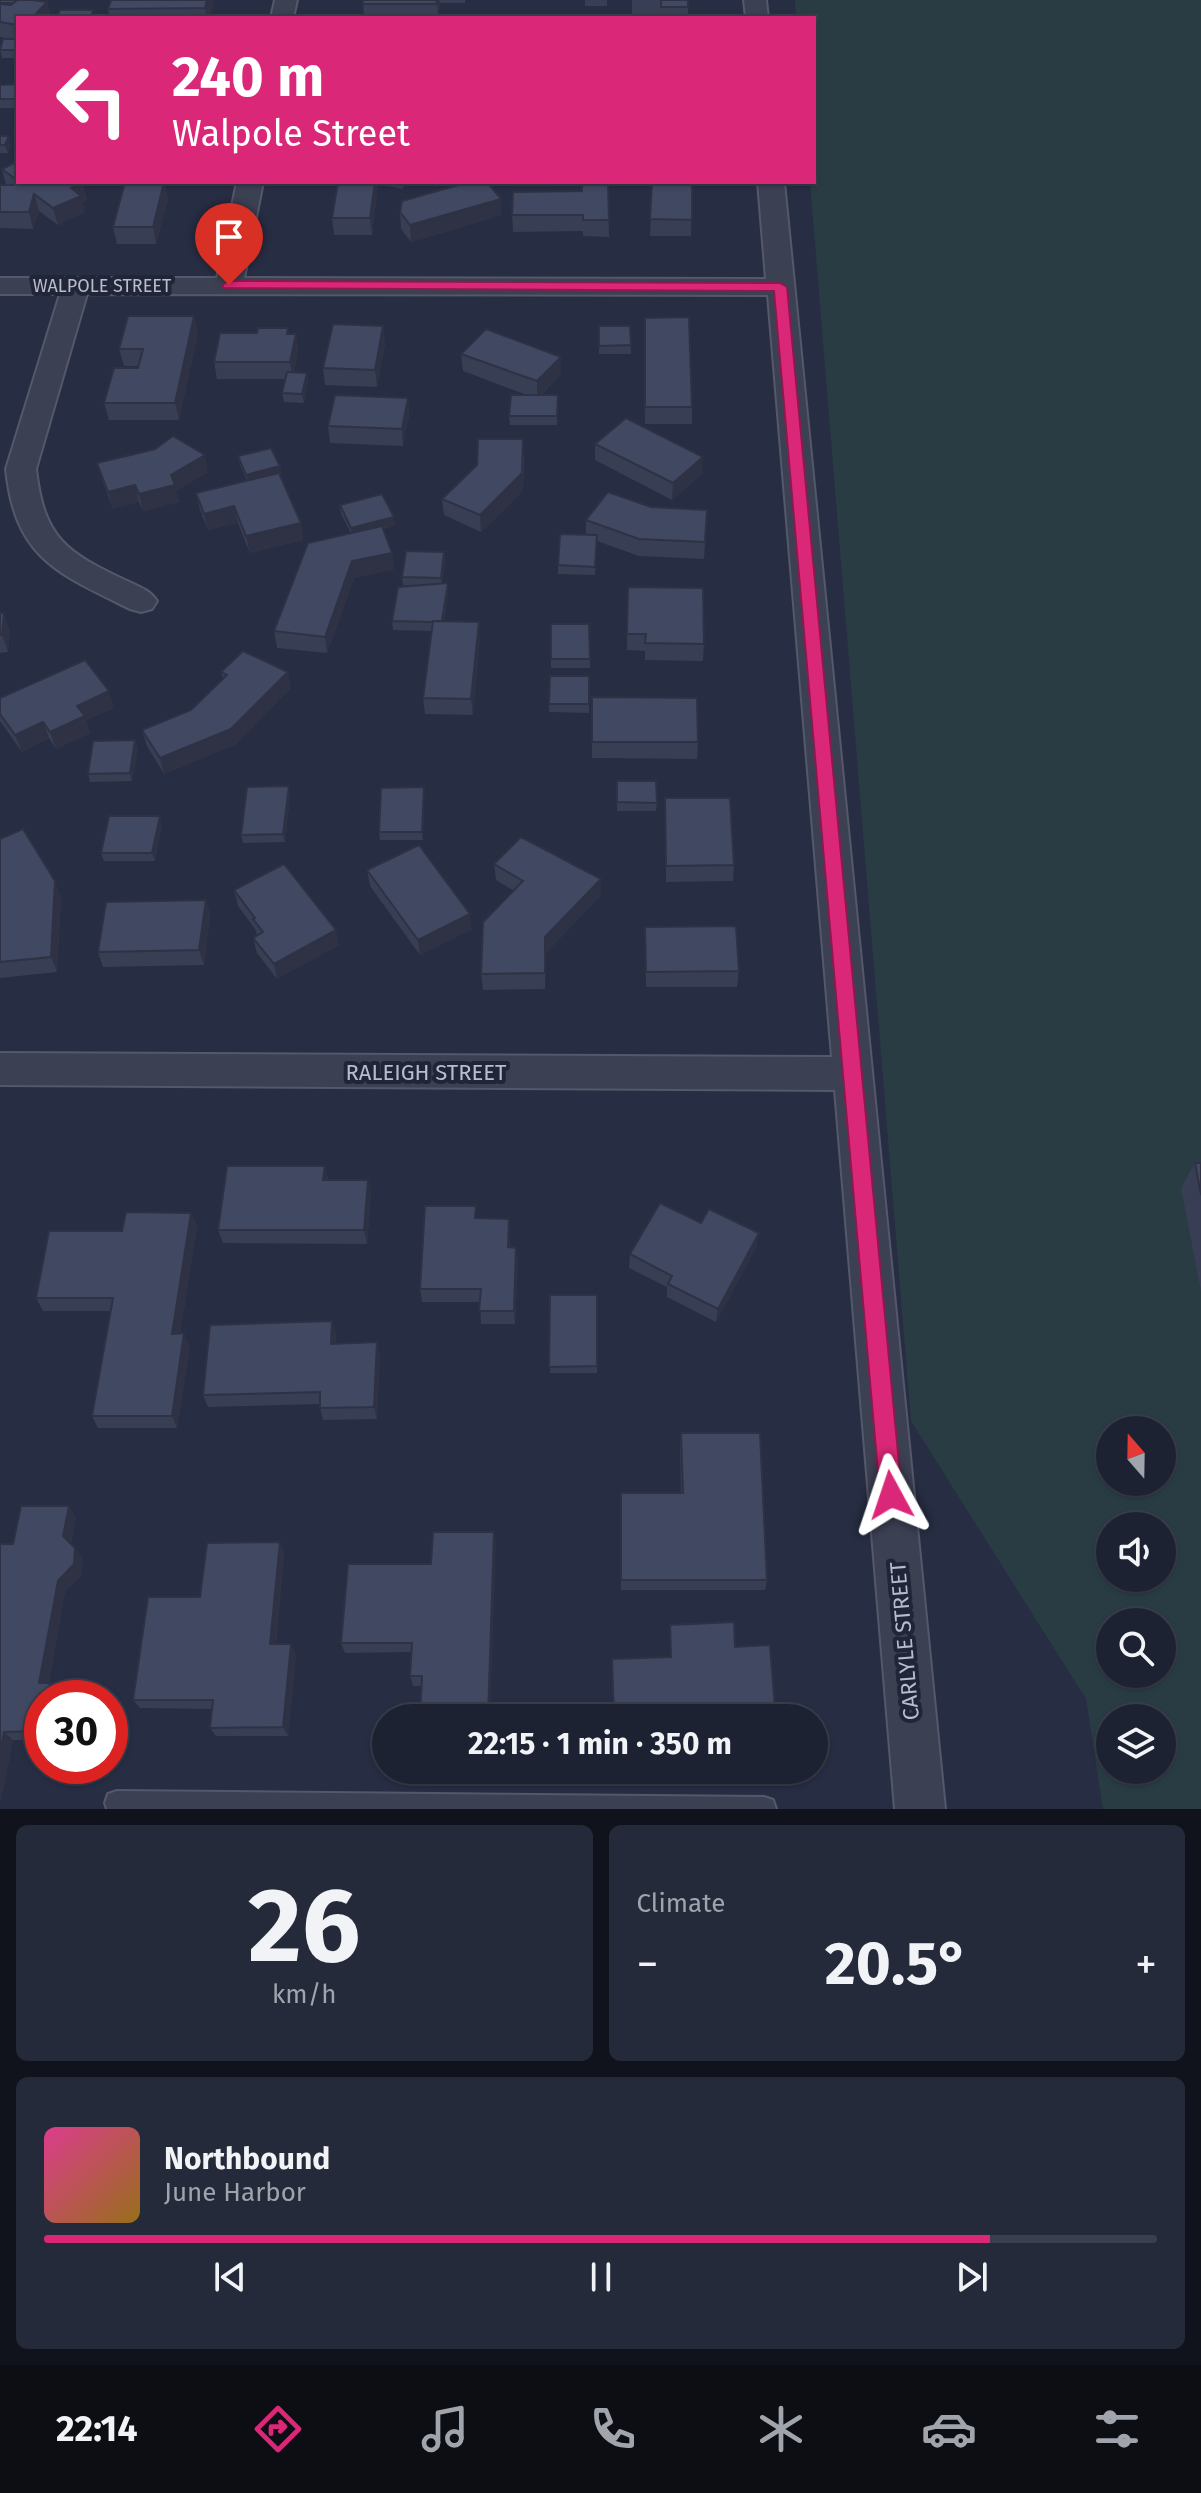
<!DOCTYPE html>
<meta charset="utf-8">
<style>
body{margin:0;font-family:"Fira Sans",sans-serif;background:#252a3a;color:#f1f3f6;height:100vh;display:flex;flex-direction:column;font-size:30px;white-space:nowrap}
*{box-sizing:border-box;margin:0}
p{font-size:26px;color:#a0a4ac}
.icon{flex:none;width:44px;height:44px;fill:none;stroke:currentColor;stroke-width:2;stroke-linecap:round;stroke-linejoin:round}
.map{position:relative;height:1809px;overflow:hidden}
.side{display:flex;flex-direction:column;gap:16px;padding:16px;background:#10131c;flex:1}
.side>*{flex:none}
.hud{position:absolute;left:16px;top:16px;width:800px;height:168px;border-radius:0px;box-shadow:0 2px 6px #0004,0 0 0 2px #3b3f4d;background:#db2777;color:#fff;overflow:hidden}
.needle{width:52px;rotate:340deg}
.tools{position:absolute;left:1096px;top:1416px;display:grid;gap:16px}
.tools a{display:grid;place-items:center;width:80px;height:80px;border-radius:50%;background:#1d2232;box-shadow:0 2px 6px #0004,0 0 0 2px #3b3f4d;font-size:40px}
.speed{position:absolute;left:24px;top:1680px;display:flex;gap:16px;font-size:40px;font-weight:700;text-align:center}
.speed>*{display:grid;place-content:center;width:104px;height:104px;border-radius:50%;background:#1d2232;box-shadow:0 2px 6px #0004,0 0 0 2px #3b3f4d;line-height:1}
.speed .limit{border:12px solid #d22;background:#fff;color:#111}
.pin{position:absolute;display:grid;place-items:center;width:68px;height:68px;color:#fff;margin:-82px -34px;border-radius:50% 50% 50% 0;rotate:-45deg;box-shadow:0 0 8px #0007}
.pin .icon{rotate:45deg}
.me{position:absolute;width:88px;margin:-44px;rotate:355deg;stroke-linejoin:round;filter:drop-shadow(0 0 6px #0008)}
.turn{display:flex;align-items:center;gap:28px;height:168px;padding:0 24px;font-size:36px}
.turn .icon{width:104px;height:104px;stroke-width:2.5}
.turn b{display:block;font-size:56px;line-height:68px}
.big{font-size:60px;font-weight:700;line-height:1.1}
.side .card{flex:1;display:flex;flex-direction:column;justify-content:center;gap:12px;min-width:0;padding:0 28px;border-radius:12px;background:#252a3a}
.side .dial{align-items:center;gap:0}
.dial b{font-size:104px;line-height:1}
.song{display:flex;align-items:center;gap:24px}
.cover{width:96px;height:96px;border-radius:12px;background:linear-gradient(135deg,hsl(330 70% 55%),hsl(40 70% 35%))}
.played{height:8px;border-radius:4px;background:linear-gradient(90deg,#db2777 85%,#3b3f4d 85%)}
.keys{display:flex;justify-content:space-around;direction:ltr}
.heat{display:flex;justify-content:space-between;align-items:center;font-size:44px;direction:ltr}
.side .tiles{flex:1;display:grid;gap:16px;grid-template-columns:1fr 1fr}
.card:last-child{grid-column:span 2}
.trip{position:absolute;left:372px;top:1704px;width:456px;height:80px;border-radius:40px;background:#1d2232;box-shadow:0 2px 6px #0004,0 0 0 2px #3b3f4d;font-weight:700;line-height:80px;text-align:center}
.tab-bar{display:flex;height:128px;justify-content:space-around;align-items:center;background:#0c0e14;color:#a0a4ac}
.tab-bar .icon{width:56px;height:56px}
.tab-bar .current{color:#db2777}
.tab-bar b{font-size:36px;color:#f1f3f6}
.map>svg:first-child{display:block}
.green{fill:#293c44;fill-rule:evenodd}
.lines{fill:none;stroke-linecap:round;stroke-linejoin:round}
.lane-casing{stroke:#54586a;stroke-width:4}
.street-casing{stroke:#54586a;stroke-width:4}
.lane{fill:#3c4053;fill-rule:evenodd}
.street{fill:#3c4053;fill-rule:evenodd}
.wall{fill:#383e53}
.shaded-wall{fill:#2e3244}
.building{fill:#414861;stroke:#2e3244;stroke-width:2}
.route{fill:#db2777;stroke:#8e194d;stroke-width:2}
.labels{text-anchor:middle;stroke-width:8;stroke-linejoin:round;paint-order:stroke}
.far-street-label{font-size:18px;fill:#b9bccd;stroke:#202538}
.street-label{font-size:22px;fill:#b9bccd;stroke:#202538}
</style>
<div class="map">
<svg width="1201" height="1809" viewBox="0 0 1201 1809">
<rect width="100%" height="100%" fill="#272d43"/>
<path class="green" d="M795 0H1201V1809H1103L1086 1699 911 1421 810 182H814V18H796ZM1110 1430H1162V1482H1110ZM1110 1526H1162V1578H1110ZM1110 1622H1162V1674H1110ZM1110 1718H1162V1770H1110Z"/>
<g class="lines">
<defs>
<path id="lane" d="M117 1791 764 1797 773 1800 776 1809H107L105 1803 108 1794Z"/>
<g id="street">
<path d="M275 0H297L293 18H271Z"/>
<path d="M744 0H766L768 18H746Z"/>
<path d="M237 182H263L244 278 766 279 758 182H784L945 1809H895L835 1090 0 1085V1053L832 1057 768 295 87 294 36 469C44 539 66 552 127 581 138 586 150 590 157 601L152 609 141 612 130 609C57 573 15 558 6 469L60 294H0V278H217Z"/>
</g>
</defs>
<use href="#lane" class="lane-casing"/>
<use href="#street" class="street-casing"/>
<use href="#lane" class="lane"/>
<use href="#street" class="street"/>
</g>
<g class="wall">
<path d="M0 0 47 2 51 18H18V58H2L0 49 13 39 0 37Z"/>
<path d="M111 0H212L213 4 209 18H110L108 9Z"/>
<path d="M363 0H465V3H440L438 18H364Z"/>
<rect x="585" y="0" width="22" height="6"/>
<path d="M632 0H688V18H661V16H632Z"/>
<path d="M18 84V108H0V85Z"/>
<path d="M0 136 11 145 8 153H0Z"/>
<path d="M18 161V182H82L87 200 82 202 85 212 58 225 39 211 33 229 0 228V185H6L2 169Z"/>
<path d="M103 182H164L168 199 156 244H117L113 227 124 186H104Z"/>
<path d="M338 182H404L403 189 378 184 372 235H334L332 218Z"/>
<path d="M455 182H487L502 215 411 242 401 229 400 212 455 186Z"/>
<path d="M608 182 609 237 583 236V231L513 232 512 215Z"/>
<path d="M652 182H692L691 236H650Z"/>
<path d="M383 326 385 343 377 387 325 385 323 368Z"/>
<path d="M599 326H630L631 354H599Z"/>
<path d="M288 328V334H296L298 350 294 373H307L308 382 304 403 284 402 282 393 286 379H217L214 362 257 333Z"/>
<path d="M198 333 179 420H109L104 403 139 366H124L119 349Z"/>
<path d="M644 335 692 407V424H645Z"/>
<path d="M461 354 561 357V374L541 395H558L557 425H510L509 416 527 395 463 371Z"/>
<path d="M408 398 409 415 403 446 330 443 328 426Z"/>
<path d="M595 444 702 474 672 500 595 460Z"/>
<path d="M238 456 282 475H280L301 523 303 540 250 553 238 523 208 530 200 510 196 493 247 481 240 465Z"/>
<path d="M524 456 523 490 481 532 444 515 442 499Z"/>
<path d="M97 463 208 472 176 491 179 502 143 511 139 502 113 509 102 480Z"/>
<path d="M340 505 395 525 383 529 392 553 394 569 354 578 327 653 277 648 274 631 351 533 341 514Z"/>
<path d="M651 507 707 510 704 559 639 556 597 541 595 575 558 574V565L586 535V520Z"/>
<path d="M444 552 445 561 442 583 448 591 444 621 480 639 473 715 425 714 423 698 431 631 393 630 392 621 411 586 403 585 402 577Z"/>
<path d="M628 587 704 644 703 661 645 660V651L627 650Z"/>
<path d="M0 613 10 630 8 652 0 653Z"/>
<path d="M551 624H589L590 668H551Z"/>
<path d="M221 672H288L291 688 235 745 164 774 147 746 142 730 191 710 223 679Z"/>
<path d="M589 676V713L549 712V704Z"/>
<path d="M592 697 698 742 697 759 592 758Z"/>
<path d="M0 698 114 708 86 720 90 733 56 749 49 738 22 752 0 721Z"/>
<path d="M138 748 132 781 90 782 88 774Z"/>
<path d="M617 781 657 803 656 811H617Z"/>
<path d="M290 795 285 842 243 843 241 835Z"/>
<path d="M424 796 423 840H380L379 832Z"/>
<path d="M665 798 734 865 733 881 666 882Z"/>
<path d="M162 825 155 861H104L101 853Z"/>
<path d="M0 839 61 897 57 972 0 978Z"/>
<path d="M494 864 601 895 546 953 545 989 483 990 481 974 514 891 496 880Z"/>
<path d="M367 870 472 929 420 955 370 886Z"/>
<path d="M234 890 339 945 277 979 257 953 253 938 257 935 255 929 238 906Z"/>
<path d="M206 900 210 916 204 965 103 967 98 952Z"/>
<path d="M645 927 739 971 737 987H646Z"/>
<path d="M1195 1163H1201V1291L1181 1188Z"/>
<path d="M325 1166 328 1180H368L371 1194 367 1244 223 1243 218 1230Z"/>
<path d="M191 1213 197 1226 180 1334 190 1346 177 1428H98L92 1416 110 1311H43L36 1298 122 1231Z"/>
<path d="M478 1218 509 1219 510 1247 516 1248 518 1261 515 1324H481L480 1302H422L420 1289Z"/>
<path d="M701 1223 757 1246 716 1322 667 1297V1287L629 1268 630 1254Z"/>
<rect x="550" y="1295" width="47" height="78"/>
<path d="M332 1321 336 1334 335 1344 380 1355 377 1419 323 1420 320 1408V1404L208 1407 203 1395Z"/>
<path d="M681 1433 767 1580 765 1590H621V1493H681L680 1445Z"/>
<path d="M76 1517 71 1544 83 1559 81 1575 65 1591 49 1683 58 1692 57 1698H42V1740H13L1 1799H0V1544H13Z"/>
<path d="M494 1532 496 1543 421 1686H413L410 1676 411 1652 345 1653 341 1643 431 1564Z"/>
<path d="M280 1542 284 1553 276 1644 296 1654 288 1736H216L210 1728 212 1709 140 1708 133 1700 200 1597Z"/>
<path d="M670 1625 735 1647 775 1708 773 1717 614 1718 670 1657Z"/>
<path d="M669 1770H754L752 1777 669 1779Z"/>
</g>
<g class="shaded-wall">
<path d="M207 0H212L213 4 209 18H207L205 8Z"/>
<path d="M437 0H439L440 3 438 18Z"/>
<path d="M47 2 51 18H32Z"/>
<path d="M9 136 11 145 8 153 5 145Z"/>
<path d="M164 182 168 199 156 244 153 227Z"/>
<path d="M375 182H378V186L372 235 370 218Z"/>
<path d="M83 183 87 200 82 202 85 212 58 225 53 208 71 188Z"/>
<path d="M34 194 39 211 33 229 29 212Z"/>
<path d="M501 199 502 215 411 242 410 225Z"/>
<path d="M194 316 198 333 179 420 175 403Z"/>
<path d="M383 326 385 343 377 387 375 370Z"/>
<path d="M296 334 298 350 293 379 290 362Z"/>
<path d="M561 357V374L537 398V381Z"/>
<path d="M307 373 308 382 304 403 302 394Z"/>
<path d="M408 398 409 415 403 446 402 429Z"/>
<path d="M523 439V490L481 532 480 515Z"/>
<path d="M205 455 208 472 176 491 179 502 143 511 139 494Z"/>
<path d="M703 457 702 474 672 500 673 483Z"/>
<path d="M280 466 282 475 248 484 246 475Z"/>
<path d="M135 485 139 502 113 509 108 492Z"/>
<path d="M234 506 238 523 208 530 204 514Z"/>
<path d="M394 517 395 525 352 537 351 528Z"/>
<path d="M301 523 303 540 250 553 246 536Z"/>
<path d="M444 552 445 561 441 587V578Z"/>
<path d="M392 553 394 569 354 578 327 653 325 637 352 561Z"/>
<path d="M448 583V591L442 631 441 623Z"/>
<path d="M4 613 10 630 8 652 2 635Z"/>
<path d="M479 622 480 639 473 715 471 699Z"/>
<path d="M288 672 291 688 235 745 164 774 160 758Z"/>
<path d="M109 691 114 708 86 720 90 733 56 749 50 732 77 706Z"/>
<path d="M43 722 49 738 22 752 15 735Z"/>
<path d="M135 740 138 748 132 781 130 773Z"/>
<path d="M289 786 290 795 285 842 283 834Z"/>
<path d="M424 787V796L423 840 422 832Z"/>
<path d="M160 816 162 825 155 861 152 853Z"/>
<path d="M601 879V895L546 953 545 989V937Z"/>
<path d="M55 881 61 897 57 972 51 957Z"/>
<path d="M206 900 210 916 204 965 199 950Z"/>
<path d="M470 914 472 929 420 955 418 940Z"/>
<path d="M336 930 339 945 277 979 274 964Z"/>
<path d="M325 1166 328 1180H323Z"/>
<path d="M368 1180 371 1194 367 1244 364 1230Z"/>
<path d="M191 1213 197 1226 178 1347 172 1334Z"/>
<path d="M509 1219 510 1232 509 1261 508 1247Z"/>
<path d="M759 1233 757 1246 716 1322 718 1309Z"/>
<path d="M516 1248 518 1261 515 1324 514 1311Z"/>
<path d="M332 1321 336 1334 334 1357 331 1344Z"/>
<path d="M184 1333 190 1346 177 1428 172 1416Z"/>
<path d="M377 1342 380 1355 377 1419 374 1407Z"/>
<path d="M69 1506 76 1517 71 1546 63 1536Z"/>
<path d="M494 1532 496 1543 490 1718H488Z"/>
<path d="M280 1542 284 1553 275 1654 270 1644Z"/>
<path d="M75 1548 83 1559 81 1575 65 1591 47 1692 39 1683 58 1581Z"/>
<path d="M291 1644 296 1654 288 1736 283 1727Z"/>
<path d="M50 1683 58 1692 57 1698H47Z"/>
<path d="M4 1732 13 1740 1 1799 0 1798V1751Z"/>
</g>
<g class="building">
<path d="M0 0H17L14 3H0Z"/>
<path d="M17 0H33L47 2 32 18H18V25L0 22V4L11 5Z"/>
<path d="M111 0H207L205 8 108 9Z"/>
<path d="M363 0H437L436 4H363Z"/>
<rect x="661" y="0" width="27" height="7"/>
<path d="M60 10H93L91 18H57Z"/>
<path d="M527 15V18H488V16Z"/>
<path d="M602 16H629V18H579Z"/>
<path d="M3 39H18V50H0Z"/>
<path d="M18 84V99H0V85Z"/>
<path d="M0 136H9L5 145H0Z"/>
<path d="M18 161V181L2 169Z"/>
<path d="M20 182H82L83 183 71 188 81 196 53 208 34 194 29 212H0V185H23Z"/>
<path d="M125 182H164L153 227H113Z"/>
<path d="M338 182H375L370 218H332Z"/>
<path d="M460 182H487L501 199 410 225 400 212 402 201 462 184Z"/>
<path d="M582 182H608L609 220H583V215H512L513 192 582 191Z"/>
<path d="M652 182H692V220L650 219Z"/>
<path d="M128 316H194L175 403H104L114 368H138L143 349H119Z"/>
<path d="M689 317 692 407H645V318Z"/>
<path d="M333 324 383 326 375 370 323 368Z"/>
<path d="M599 326H630L631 345 599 346Z"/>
<path d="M258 328H288L287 334H296L290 362H214L220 333H257Z"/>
<path d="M486 329 561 357 537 381 461 354Z"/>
<path d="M287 372 307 373 302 394 282 393Z"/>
<path d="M335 395 408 398 402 429 328 426Z"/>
<path d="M511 395H558L557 416H509Z"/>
<path d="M626 418 703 457 673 483 595 444Z"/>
<path d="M173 436 205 455 171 475 175 485 139 494 135 485 108 492 97 463 155 449Z"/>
<path d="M478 439H523L522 473 480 515 442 499 477 465Z"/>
<path d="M271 448 280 466 246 475 238 456Z"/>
<path d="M279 473 301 523 246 536 234 506 204 514 196 493Z"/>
<path d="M608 492 651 507 707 510 705 542 639 539 586 520Z"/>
<path d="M382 494 394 517 351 528 340 505Z"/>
<path d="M382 526 392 553 352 561 325 637 274 631 308 543Z"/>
<path d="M560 534 597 535 595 567 558 565Z"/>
<path d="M406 551 444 552 441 578 402 577Z"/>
<path d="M448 583 442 621H433L432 622 392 621 398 587Z"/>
<path d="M628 587 703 588 704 644 645 643 646 634H627Z"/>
<path d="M0 613H4L2 635H0Z"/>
<path d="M433 621 479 622 471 699 423 698Z"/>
<path d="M551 624H589L590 659H551Z"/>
<path d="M243 651 288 672 231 729 160 758 142 730 191 710 227 675 221 672Z"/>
<path d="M85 660 109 691 77 706 85 716 50 732 43 722 15 735 0 714V698Z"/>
<path d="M550 676H589V704H549Z"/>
<path d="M592 697 697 698 698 742H592Z"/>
<path d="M135 740 130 773 88 774 93 741Z"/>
<path d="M617 781H656L657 803 617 802Z"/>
<path d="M289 786 283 834 241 835 247 787Z"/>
<path d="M424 787 422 832H379L381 788Z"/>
<path d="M665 798H730L734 865 666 866Z"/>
<path d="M109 816H160L152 853H101Z"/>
<path d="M23 829 55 881 51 957 0 962V839Z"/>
<path d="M521 837 601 879 545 937V973L481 974 483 922 523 881 494 864Z"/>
<path d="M419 845 470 914 418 940 367 870Z"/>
<path d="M284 864 336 930 274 964 253 938 263 932 253 919 255 918 234 890Z"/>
<path d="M206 900 199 950 98 952 106 902Z"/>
<path d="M736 926 739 971 646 972 645 927Z"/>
<path d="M1195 1163H1201V1195Z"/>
<path d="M227 1166H325L323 1180H368L364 1230H218Z"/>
<path d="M660 1203 701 1223 709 1209 759 1233 718 1309 668 1284 672 1276 630 1254Z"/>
<path d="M425 1206H476L475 1218 509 1219 508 1247 516 1248 514 1311H479L481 1289H420Z"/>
<path d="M126 1212 191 1213 172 1334 184 1333 172 1416H92L113 1298H36L49 1231H122Z"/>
<path d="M550 1295H597V1366L549 1367Z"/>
<path d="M332 1321 331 1344 377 1342 374 1407 320 1408V1392L203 1395 210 1325Z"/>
<path d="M681 1433H760L767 1580H621V1493H683Z"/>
<path d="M21 1506H69L63 1536 75 1548 74 1564 58 1581 39 1683H50L47 1698H42L41 1731 4 1732 0 1751V1544H13Z"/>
<path d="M433 1532H494L488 1718H420L422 1676H410L412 1643H341L348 1564H431Z"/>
<path d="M280 1542 270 1644H291L283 1727 210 1728 213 1700H133L148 1597H200L207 1543Z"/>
<path d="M734 1622 735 1647 770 1645 775 1708 750 1710 751 1718H614L612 1659 671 1657 670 1625Z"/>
<path d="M670 1770H717L670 1771Z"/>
</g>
<path class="route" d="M229 281 780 283 787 287 902 1495 899 1503 891 1506 883 1503 880 1495 774 291 224 288 222 285Z"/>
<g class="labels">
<g class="far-street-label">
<text x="102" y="292">WALPOLE STREET</text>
</g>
<g class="street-label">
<text x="426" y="1080">RALEIGH STREET</text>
<text transform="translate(904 1641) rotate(-95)" y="8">CARLYLE STREET</text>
</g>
</g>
</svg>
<div class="tools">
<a><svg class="needle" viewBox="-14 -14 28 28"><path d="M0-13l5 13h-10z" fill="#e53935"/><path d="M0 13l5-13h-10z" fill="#a0a4ac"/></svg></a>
<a><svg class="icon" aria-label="sound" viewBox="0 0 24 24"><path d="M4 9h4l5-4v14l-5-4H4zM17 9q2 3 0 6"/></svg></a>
<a><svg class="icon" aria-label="search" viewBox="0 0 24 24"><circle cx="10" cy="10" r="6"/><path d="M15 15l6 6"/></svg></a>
<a><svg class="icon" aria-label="layers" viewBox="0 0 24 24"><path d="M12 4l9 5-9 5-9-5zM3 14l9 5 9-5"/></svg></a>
</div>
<div class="speed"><div class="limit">30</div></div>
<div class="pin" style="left:229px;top:285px;background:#d93025"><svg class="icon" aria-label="arrive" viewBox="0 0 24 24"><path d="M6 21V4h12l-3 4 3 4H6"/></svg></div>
<svg class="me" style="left:891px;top:1495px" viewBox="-20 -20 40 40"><path d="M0-17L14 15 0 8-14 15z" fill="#db2777" stroke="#fff" stroke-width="4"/></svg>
<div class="trip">22:15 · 1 min · 350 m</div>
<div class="hud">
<div class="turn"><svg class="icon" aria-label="left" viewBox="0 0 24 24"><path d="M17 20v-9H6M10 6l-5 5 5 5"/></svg><div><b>240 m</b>Walpole Street</div></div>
</div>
</div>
<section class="side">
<div class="tiles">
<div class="card dial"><b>26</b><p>km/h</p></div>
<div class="card"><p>Climate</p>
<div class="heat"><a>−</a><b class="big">20.5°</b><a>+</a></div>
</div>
<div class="card">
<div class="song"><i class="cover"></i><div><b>Northbound</b><p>June Harbor</p></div></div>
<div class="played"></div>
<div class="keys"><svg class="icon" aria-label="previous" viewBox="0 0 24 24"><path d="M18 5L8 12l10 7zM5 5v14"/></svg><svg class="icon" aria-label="pause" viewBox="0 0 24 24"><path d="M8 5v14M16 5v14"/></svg><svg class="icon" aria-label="next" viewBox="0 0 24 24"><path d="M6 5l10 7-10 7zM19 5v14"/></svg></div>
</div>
</div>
</section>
<nav class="tab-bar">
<b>22:14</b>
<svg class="icon current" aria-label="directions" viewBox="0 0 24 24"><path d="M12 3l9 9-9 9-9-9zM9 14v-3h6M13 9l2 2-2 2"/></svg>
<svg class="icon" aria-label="music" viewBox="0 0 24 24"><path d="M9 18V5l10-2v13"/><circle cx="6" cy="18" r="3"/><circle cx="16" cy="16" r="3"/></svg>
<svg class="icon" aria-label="phone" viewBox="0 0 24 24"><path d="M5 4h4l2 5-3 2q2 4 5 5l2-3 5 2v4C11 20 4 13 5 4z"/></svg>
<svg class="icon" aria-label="climate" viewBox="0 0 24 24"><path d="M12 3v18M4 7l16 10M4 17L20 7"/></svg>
<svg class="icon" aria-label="car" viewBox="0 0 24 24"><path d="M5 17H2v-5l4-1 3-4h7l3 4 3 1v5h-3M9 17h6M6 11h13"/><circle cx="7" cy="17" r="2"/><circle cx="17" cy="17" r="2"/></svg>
<svg class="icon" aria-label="filters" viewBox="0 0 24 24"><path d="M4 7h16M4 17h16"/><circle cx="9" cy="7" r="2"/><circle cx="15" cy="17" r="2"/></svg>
</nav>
